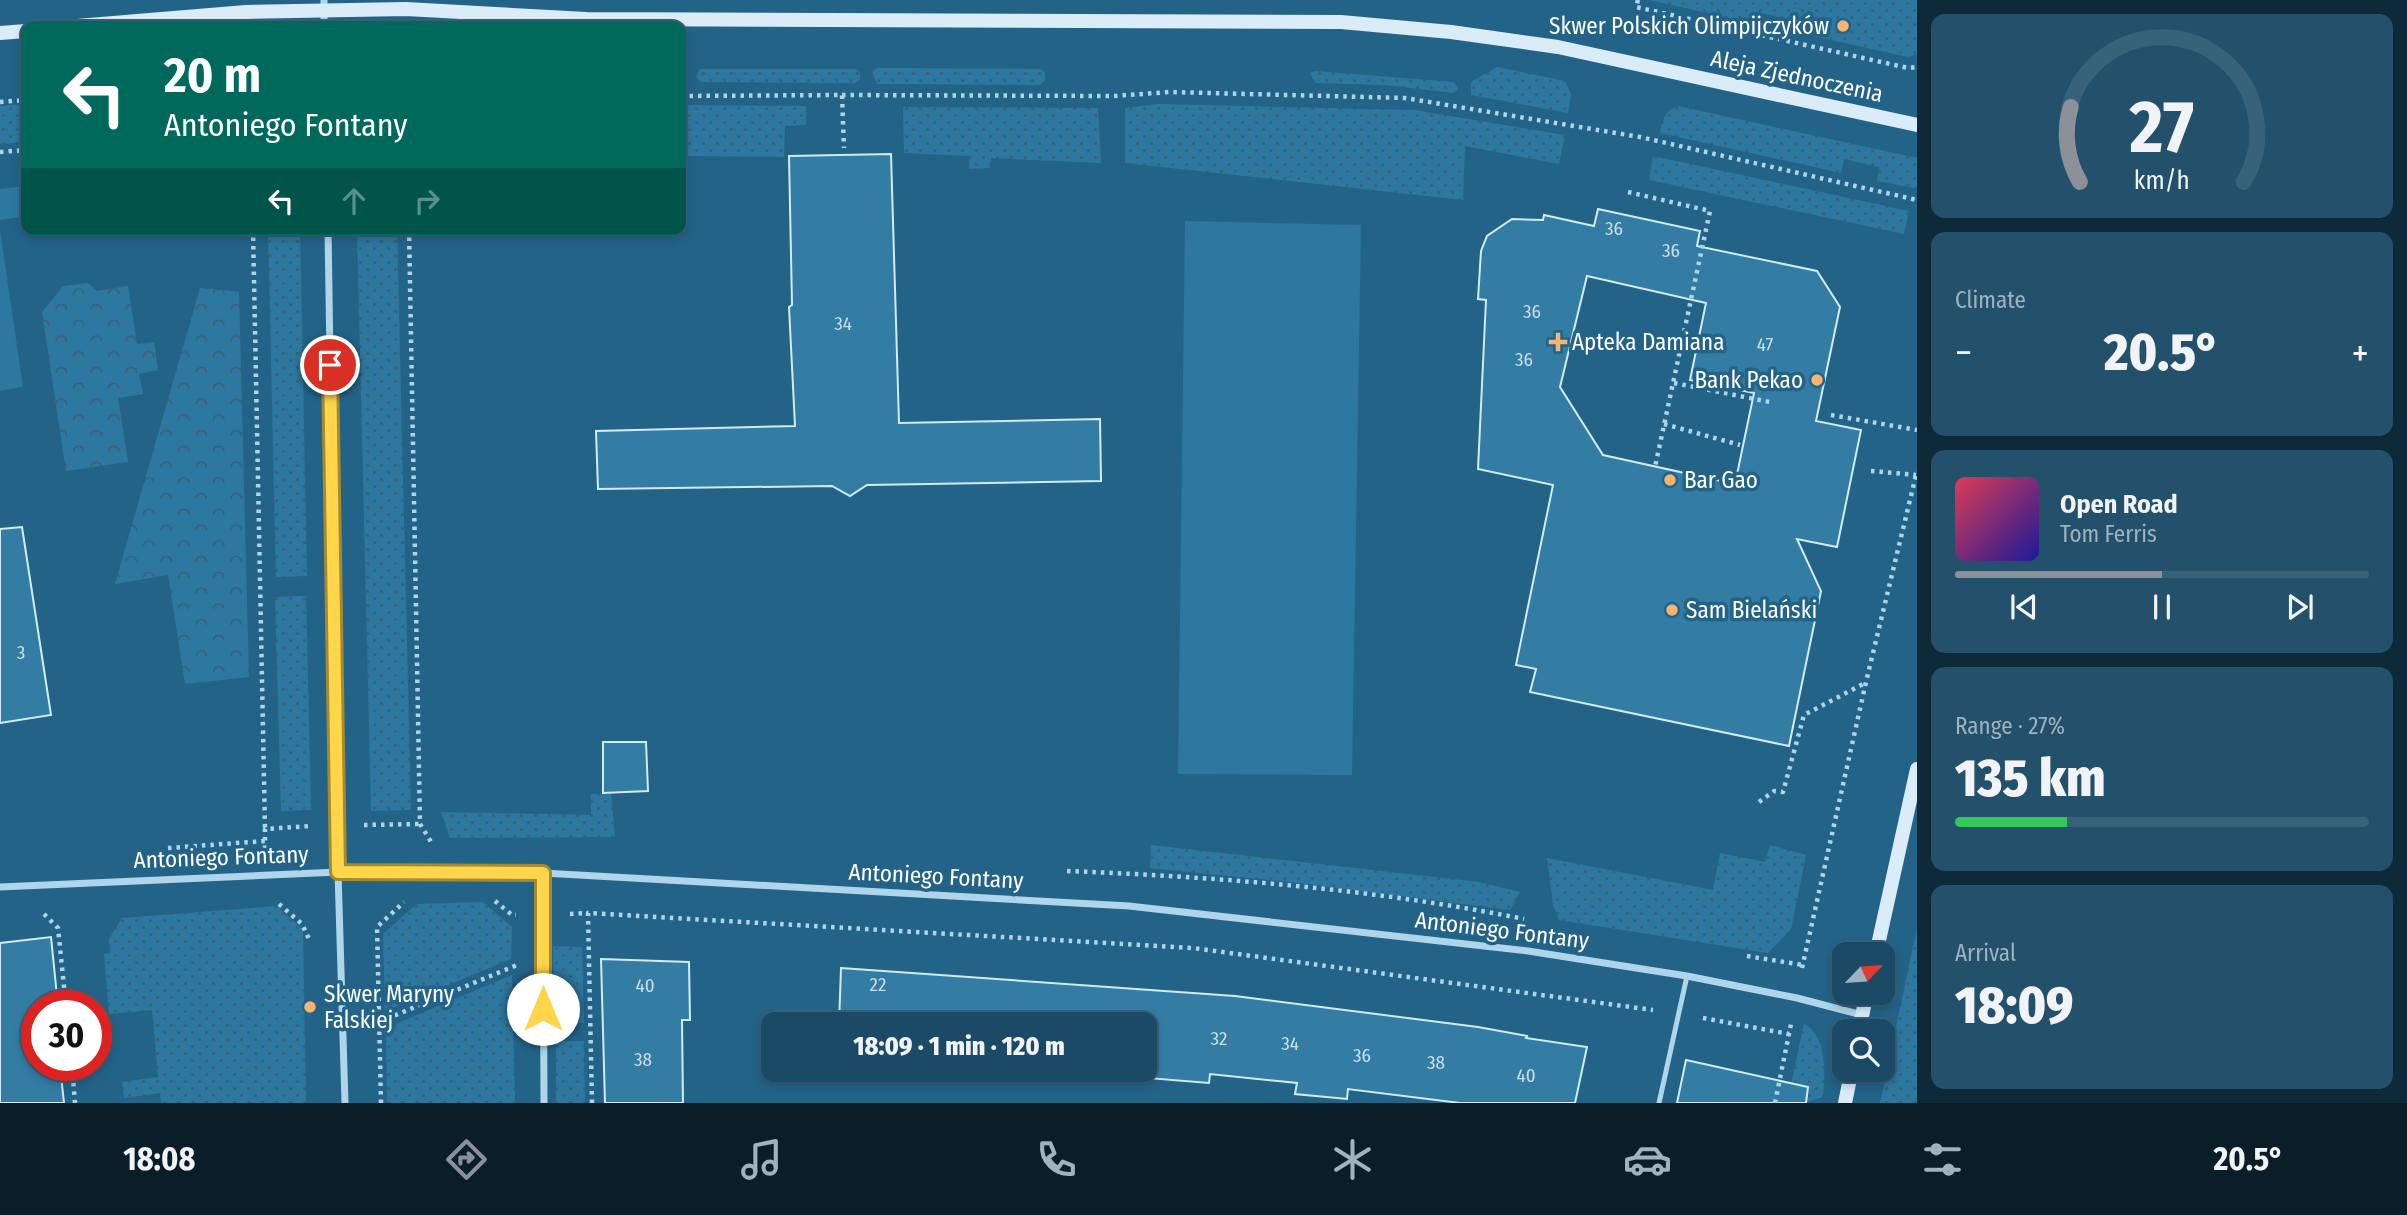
<!DOCTYPE html>
<meta charset="utf-8">
<style>
body{margin:0;font-family:"Fira Sans Condensed",sans-serif;background:#23516c;color:#f1f3f6;height:100vh;display:flex;flex-direction:column;font-size:26px;white-space:nowrap}
*{box-sizing:border-box;margin:0}
p{font-size:23px;color:#9fb3bf}
.icon{flex:none;width:38px;height:38px;fill:none;stroke:currentColor;stroke-width:2;stroke-linecap:round;stroke-linejoin:round}
.map{position:relative;flex:1;overflow:hidden}
.details{display:flex;flex-direction:column;gap:14px;padding:14px;background:#0e2938;width:490px}
.details>*{flex:none}
.banner{position:absolute;left:21px;top:21px;width:665px;height:214px;border-radius:14px;box-shadow:0 4px 10px #0003,0 0 0 2px #38627a;background:#00695c;color:#fff;overflow:hidden}
.needle{width:46px;rotate:65deg}
.buttons{position:absolute;left:1832px;top:942px;display:grid;gap:14px}
.buttons a{display:grid;place-items:center;width:63px;height:63px;border-radius:14px;background:#1a4a66;box-shadow:0 4px 10px #0003,0 0 0 2px #38627a;font-size:35px}
.speed{position:absolute;left:21px;top:990px;display:flex;gap:14px;font-size:35px;font-weight:700;text-align:center}
.speed>*{display:grid;place-content:center;width:91px;height:91px;border-radius:50%;background:#1a4a66;box-shadow:0 4px 10px #0003,0 0 0 2px #38627a;line-height:1}
.speed .limit{border:10px solid #d22;background:#fff;color:#111}
.pin{position:absolute;display:grid;place-items:center;width:60px;height:60px;color:#fff;margin:-30px;border:4px solid #fff;border-radius:50%;box-shadow:0 2px 7px #0007}
.me{position:absolute;width:77px;margin:-38px;rotate:0deg;stroke-linejoin:round;filter:drop-shadow(0 0 5px #0008)}
.turn{display:flex;align-items:center;gap:24px;height:147px;padding:0 28px;font-size:32px}
.turn .icon{width:91px;height:91px;stroke-width:2.5}
.turn b{display:block;font-size:49px;line-height:60px}
.lanes{display:flex;align-items:center;height:66px;padding:0 28px;background:#0003;justify-content:center;gap:35px;direction:ltr}
.lanes .off{opacity:.35}
.big{font-size:52px;font-weight:800;line-height:1.1}
.details .card{flex:1;display:flex;flex-direction:column;justify-content:center;gap:10px;min-width:0;padding:0 24px;border-radius:14px;background:#23516c}
.details .dial{align-items:center;gap:0}
.dial svg{height:182px;overflow:visible;fill:none;stroke:#38627a;stroke-width:7;stroke-linecap:round;text-anchor:middle}
.dial text{fill:#f1f3f6;stroke:none}
.song{display:flex;align-items:center;gap:21px}
.cover{width:84px;height:84px;border-radius:10px;background:linear-gradient(135deg,hsl(350 70% 55%),hsl(240 70% 35%))}
.played{height:7px;border-radius:4px;background:linear-gradient(90deg,#8c9099 50%,#38627a 50%)}
.keys{display:flex;justify-content:space-around;direction:ltr}
.heat{display:flex;justify-content:space-between;align-items:center;font-size:38px;direction:ltr}
.charge{height:10px;border-radius:5px;background:linear-gradient(90deg,#34c759 27%,#38627a 0)}
.trip{position:absolute;left:761px;top:1012px;width:396px;height:70px;border-radius:14px;background:#1a4a66;box-shadow:0 4px 10px #0003,0 0 0 2px #38627a;font-weight:800;line-height:70px;text-align:center}
.tab-bar{display:flex;height:112px;justify-content:space-around;align-items:center;background:#0a1e29;color:#9fb3bf}
.tab-bar .icon{width:49px;height:49px}
.tab-bar .selected{color:#8c9099}
.tab-bar b{font-size:32px;color:#f1f3f6}
main{display:flex;flex:1;min-height:0}
.map>svg:first-child{display:block}
.grass{fill:url(#grass-dots)}
.park{fill:url(#park-crowns)}
.garden{fill:#2d78a0}
.building{fill:#337da5;stroke:#d2ebf7;stroke-width:2;fill-rule:evenodd}
.lines{fill:none;stroke-linecap:round;stroke-linejoin:round}
.path{stroke:#aed5ea;stroke-width:4.5;stroke-dasharray:3.5 5;stroke-linecap:butt}
.lane{stroke:#aed5ea;stroke-width:5}
.street{stroke:#aed5ea;stroke-width:7}
.secondary{stroke:#d9ecf8;stroke-width:14}
.route-casing{stroke:#a68a30;stroke-width:18}
.route{stroke:#ffd54a;stroke-width:12}
.poi-dot{fill:#f5b470;stroke:#236388;stroke-width:2.5}
.labels{text-anchor:middle;stroke-width:7;stroke-linejoin:round;paint-order:stroke}
.number-label{font-size:19px;fill:#ccdee8}
.poi-label{font-size:23px;fill:#fff;stroke:#236388;text-anchor:start}
.street-label{font-size:23px;fill:#fff;stroke:#236388}
</style>
<main>
<div class="map">
<svg width="1917" height="1103" viewBox="0 0 1917 1103">
<defs>
<pattern id="grass-dots" width="8" height="8" patternUnits="userSpaceOnUse" patternTransform="scale(1.75)"><rect width="8" height="8" fill="#2d78a0"/><path d="M2 2h.1M6 6h.1" fill="none" stroke="#3e6072" stroke-width="1.8" stroke-linecap="round"/></pattern>
<pattern id="park-crowns" width="20" height="18" patternUnits="userSpaceOnUse" patternTransform="scale(1.75)"><rect width="20" height="18" fill="#2d78a0"/><path d="M2 6a3 3 0 1 1 6 0M12 15a3 3 0 1 1 6 0" fill="none" stroke="#3e6072"/></pattern>
</defs>
<rect width="100%" height="100%" fill="#236388"/>
<g class="grass">
<path d="M1649 0H1917V54L1908 57 1786 30 1788 19 1756 12 1753 23Z"/>
<path d="M1497 67 1565 81 1571 94 1568 113 1471 95V82Z"/>
<path d="M877 68 1040 69 1045 72V80L1040 85 877 84 872 72Z"/>
<path d="M700 69H856L860 72V80L855 83 701 82 696 77Z"/>
<path d="M1315 71 1454 82 1458 89 1453 93 1386 85 1315 83 1310 73Z"/>
<path d="M26 104V142L0 144V106Z"/>
<path d="M1158 104 1414 110 1565 135 1559 164 1465 146 1463 200 1125 163V108Z"/>
<path d="M681 105 806 106V125L785 126 784 157 681 156Z"/>
<path d="M1678 106 1917 158V186L1914 188 1877 181 1879 167 1844 159 1841 173 1660 133C1663 119 1664 112 1678 106Z"/>
<path d="M903 107 1098 108 1101 163 991 158 990 168 969 169V156L904 153Z"/>
<path d="M1653 156 1909 211 1904 234 1649 180Z"/>
<path d="M268 229H300L307 576 276 577Z"/>
<path d="M357 229H397L411 810 371 811Z"/>
<path d="M306 596 311 810 281 811 275 597Z"/>
<path d="M611 793 615 837 450 838 441 812 591 815V794Z"/>
<path d="M1151 845 1479 882 1520 892 1510 910 1299 883 1150 868Z"/>
<path d="M1770 845 1806 855 1791 929 1768 953 1559 920 1553 904 1547 858 1713 890 1720 853 1765 862Z"/>
<path d="M483 902 512 927 511 959 385 1011 383 934 417 904Z"/>
<path d="M277 906 303 930 306 1103H161L160 1093 124 1098 122 1082 158 1077 152 1010 109 1014 104 954 110 953 109 939 122 918Z"/>
<path d="M1917 928V1103H1880Z"/>
<path d="M553 946 582 947 584 1023 555 1024Z"/>
<path d="M512 975 515 1103H387L386 1028Z"/>
<path d="M1804 1023C1828 1039 1825 1072 1823 1097L1804 1103H1787Z"/>
<path d="M556 1041H584L585 1103H556Z"/>
</g>
<g class="park">
<path d="M88 283 97 291 128 286 137 344 154 342 158 370 139 374 143 394 118 398 128 462 66 471 42 312 63 286Z"/>
<path d="M200 288 239 292 249 677 185 684 168 575 115 584Z"/>
</g>
<g class="garden">
<path d="M26 186V216L0 220V189Z"/>
<path d="M1185 221 1361 225 1352 775 1178 774Z"/>
<path d="M0 230 23 387 0 391Z"/>
</g>
<g class="building">
<path d="M891 154 899 423 1100 419 1101 481 867 485 850 496 832 486 598 489 596 431 795 426 789 307 792 305 789 156Z"/>
<path d="M1598 209 1700 231 1697 246 1817 271 1840 307 1816 421 1861 430 1837 547 1797 539 1821 591 1789 746 1530 692 1536 669 1516 665 1553 485 1478 469 1486 300 1478 299 1481 251 1487 236 1512 219 1543 220 1544 215 1594 226ZM1587 276 1706 303 1690 380 1754 393 1735 484 1603 455 1560 387Z"/>
<path d="M22 527 51 715 0 723V529Z"/>
<path d="M603 742H646L648 791 603 793Z"/>
<path d="M51 937 58 1006H37V1066H60L64 1103H0V943Z"/>
<path d="M601 959 689 962 690 1020H682L683 1103H605Z"/>
<path d="M841 968 1235 996 1478 1027 1527 1036 1526 1038 1587 1047 1575 1103H1460L1348 1089 1347 1099 1295 1094 1297 1083 1210 1074 1209 1083 1036 1069H1144V1024H839Z"/>
<path d="M1686 1060 1808 1087 1806 1103H1677Z"/>
</g>
<g class="lines">
<g class="path">
<path d="M1638 0 1636 7 1908 68 1917 67"/>
<path d="M842 95 1113 96 1170 92 1405 98 1640 137 1917 200"/>
<path d="M681 96 842 95 844 148"/>
<path d="M0 102 26 100"/>
<path d="M0 152 26 150"/>
<path d="M1628 192 1710 211 1655 467"/>
<path d="M253 229 265 829"/>
<path d="M409 229 420 824 433 845"/>
<path d="M1674 383 1770 402"/>
<path d="M1831 415 1917 430"/>
<path d="M1664 424 1740 445"/>
<path d="M1871 471 1916 475"/>
<path d="M1759 802 1774 791 1783 792 1804 715 1865 683"/>
<path d="M364 825 420 824"/>
<path d="M168 848 265 841"/>
<path d="M265 849V829L310 826"/>
<path d="M1067 871C1219 877 1375 889 1524 919"/>
<path d="M495 901 512 915H516"/>
<path d="M279 904 302 924 309 939"/>
<path d="M44 914 58 928 66 1006"/>
<path d="M570 914 588 913"/>
<path d="M1747 956 1803 965"/>
<path d="M1802 968 1866 682 1917 471"/>
<path d="M1703 1018 1789 1034"/>
<path d="M379 1022 517 965"/>
<path d="M72 1066 75 1103"/>
<path d="M381 1103 377 927 404 902"/>
<path d="M592 1103 588 913 1193 948 1653 1010"/>
<path d="M1775 1103 1791 1024"/>
</g>
<path class="lane" d="M1659 1103 1687 976"/>
<g class="street">
<path d="M324 0V26"/>
<path d="M328 229 338 872 345 1103"/>
<path d="M543 873 544 1103"/>
<path d="M0 887 338 872 543 873 1129 906 1528 951 1687 976 1797 998 1862 1015"/>
</g>
<g class="secondary">
<path d="M77 26 246 12 406 9 586 19 1341 22 1451 32 1558 47 1917 125"/>
<path d="M0 33 26 31"/>
<path d="M1876 954 1917 769"/>
<path d="M1859 1031 1867 992"/>
<path d="M1845 1103 1852 1069"/>
</g>
</g>
<g class="lines">
<defs>
<path id="route" d="M330 365 338 872 543 873V1009"/>
</defs>
<use href="#route" class="route-casing"/>
<use href="#route" class="route"/>
</g>
<g class="poi-dot">
<circle cx="1843" cy="26" r="7"/>
<path d="M1554.5 331.5h7v7h7v7h-7v7h-7v-7h-7v-7h7z"/>
<circle cx="1817" cy="380" r="7"/>
<circle cx="1670" cy="480" r="7"/>
<circle cx="1672" cy="610" r="7"/>
<circle cx="310" cy="1007" r="7"/>
</g>
<g class="labels">
<g class="number-label">
<text x="1614" y="235">36</text>
<text x="1671" y="257">36</text>
<text x="1532" y="318">36</text>
<text x="843" y="330">34</text>
<text x="1765" y="351">47</text>
<text x="1524" y="366">36</text>
<text x="21" y="659">3</text>
<text x="878" y="991">22</text>
<text x="645" y="992">40</text>
<text x="1219" y="1045">32</text>
<text x="1290" y="1050">34</text>
<text x="1362" y="1062">36</text>
<text x="643" y="1066">38</text>
<text x="1436" y="1069">38</text>
<text x="1526" y="1082">40</text>
</g>
<g class="poi-label">
<text x="1829" y="34" text-anchor="end">Skwer Polskich Olimpijczyków</text>
<text x="1572" y="350">Apteka Damiana</text>
<text x="1803" y="388" text-anchor="end">Bank Pekao</text>
<text x="1684" y="488">Bar Gao</text>
<text x="1686" y="618">Sam Bielański</text>
<text x="324" y="1002">Skwer Maryny<tspan x="324" dy="26">Falskiej</tspan></text>
</g>
<g class="street-label">
<text transform="translate(1797 76) rotate(12)" y="8">Aleja Zjednoczenia</text>
<text transform="translate(221 857) rotate(-2)" y="8">Antoniego Fontany</text>
<text transform="translate(936 876) rotate(3)" y="8">Antoniego Fontany</text>
<text transform="translate(1502 930) rotate(7)" y="8">Antoniego Fontany</text>
</g>
</g>
</svg>
<div class="buttons">
<a><svg class="needle" viewBox="-14 -14 28 28"><path d="M0-13l5 13h-10z" fill="#e53935"/><path d="M0 13l5-13h-10z" fill="#9fb3bf"/></svg></a>
<a><svg class="icon" aria-label="search" viewBox="0 0 24 24"><circle cx="10" cy="10" r="6"/><path d="M15 15l6 6"/></svg></a>
</div>
<div class="speed"><div class="limit">30</div></div>
<div class="pin" style="left:330px;top:365px;background:#d93025"><svg class="icon" aria-label="arrive" viewBox="0 0 24 24"><path d="M6 21V4h12l-3 4 3 4H6"/></svg></div>
<svg class="me" style="left:543px;top:1009px" viewBox="-20 -20 40 40"><circle r="19" fill="#fff"/><path d="M0-13L10 11 0 6-10 11z" fill="#ffd54a"/></svg>
<div class="trip">18:09 · 1 min · 120 m</div>
<div class="banner">
<div class="turn"><svg class="icon" aria-label="left" viewBox="0 0 24 24"><path d="M17 20v-9H6M10 6l-5 5 5 5"/></svg><div><b>20 m</b>Antoniego Fontany</div></div>
<div class="lanes"><svg class="icon" aria-label="left" viewBox="0 0 24 24"><path d="M17 20v-9H6M10 6l-5 5 5 5"/></svg><svg class="icon off" aria-label="ahead" viewBox="0 0 24 24"><path d="M12 20V5M6 11l6-6 6 6"/></svg><svg class="icon off" aria-label="right" viewBox="0 0 24 24"><path d="M7 20v-9h11M14 6l5 5-5 5"/></svg></div>
</div>
</div>
<section class="details">
<div class="card dial"><svg viewBox="0 0 100 80">
<path d="M14 69A42 42 0 1 1 86 69"/>
<path d="M14 69A42 42 0 0 1 10 36" stroke="#8c9099"/>
<text x="50" y="56" font-size="32" font-weight="700">27</text>
<text x="50" y="72" font-size="11">km/h</text>
</svg></div>
<div class="card"><p>Climate</p>
<div class="heat"><a>−</a><b class="big">20.5°</b><a>+</a></div>
</div>
<div class="card">
<div class="song"><i class="cover"></i><div><b>Open Road</b><p>Tom Ferris</p></div></div>
<div class="played"></div>
<div class="keys"><svg class="icon" aria-label="previous" viewBox="0 0 24 24"><path d="M18 5L8 12l10 7zM5 5v14"/></svg><svg class="icon" aria-label="pause" viewBox="0 0 24 24"><path d="M8 5v14M16 5v14"/></svg><svg class="icon" aria-label="next" viewBox="0 0 24 24"><path d="M6 5l10 7-10 7zM19 5v14"/></svg></div>
</div>
<div class="card"><p>Range · 27%</p><b class="big">135 km</b><div class="charge"></div></div>
<div class="card"><p>Arrival</p><b class="big">18:09</b></div>
</section>
</main>
<nav class="tab-bar">
<b>18:08</b>
<svg class="icon selected" aria-label="directions" viewBox="0 0 24 24"><path d="M12 3l9 9-9 9-9-9zM9 14v-3h6M13 9l2 2-2 2"/></svg>
<svg class="icon" aria-label="music" viewBox="0 0 24 24"><path d="M9 18V5l10-2v13"/><circle cx="6" cy="18" r="3"/><circle cx="16" cy="16" r="3"/></svg>
<svg class="icon" aria-label="phone" viewBox="0 0 24 24"><path d="M5 4h4l2 5-3 2q2 4 5 5l2-3 5 2v4C11 20 4 13 5 4z"/></svg>
<svg class="icon" aria-label="climate" viewBox="0 0 24 24"><path d="M12 3v18M4 7l16 10M4 17L20 7"/></svg>
<svg class="icon" aria-label="car" viewBox="0 0 24 24"><path d="M5 17H2v-5l4-1 3-4h7l3 4 3 1v5h-3M9 17h6M6 11h13"/><circle cx="7" cy="17" r="2"/><circle cx="17" cy="17" r="2"/></svg>
<svg class="icon" aria-label="filters" viewBox="0 0 24 24"><path d="M4 7h16M4 17h16"/><circle cx="9" cy="7" r="2"/><circle cx="15" cy="17" r="2"/></svg>
<b>20.5°</b>
</nav>
